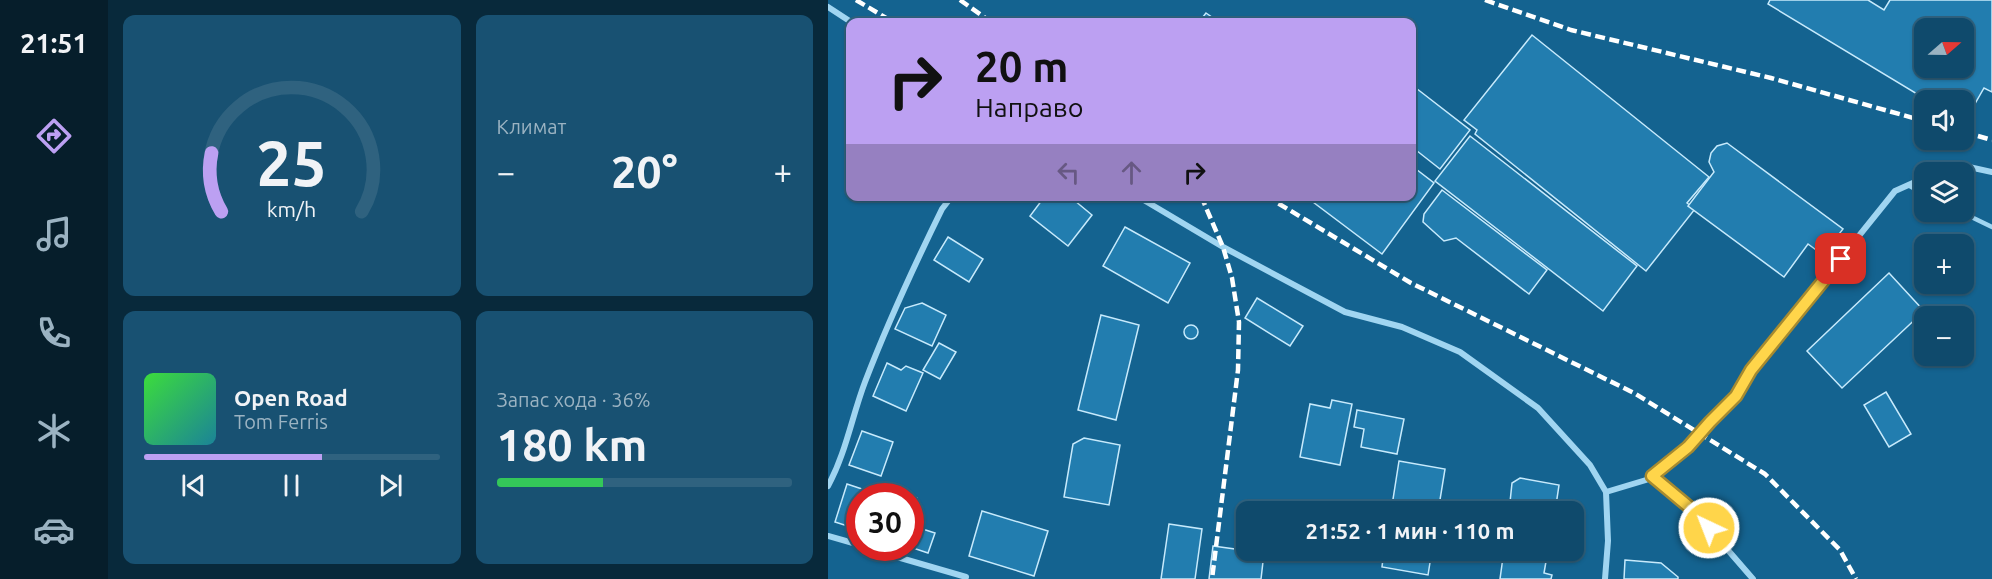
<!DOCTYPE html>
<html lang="ru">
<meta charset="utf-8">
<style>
body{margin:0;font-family:Ubuntu,sans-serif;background:#185172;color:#f1f3f6;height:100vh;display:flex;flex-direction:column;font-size:22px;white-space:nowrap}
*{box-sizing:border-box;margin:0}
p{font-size:20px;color:#9bb3c2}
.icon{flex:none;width:33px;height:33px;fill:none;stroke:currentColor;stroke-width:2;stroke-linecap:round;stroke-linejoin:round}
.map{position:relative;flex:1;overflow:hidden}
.drawer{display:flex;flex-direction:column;gap:15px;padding:15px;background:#08293b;width:720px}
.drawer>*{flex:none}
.guide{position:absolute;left:18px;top:18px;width:570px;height:183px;border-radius:12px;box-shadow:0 2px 4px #0004,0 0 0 2px #2f627f;background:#bca0f2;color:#111;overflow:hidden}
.needle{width:39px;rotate:70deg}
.buttons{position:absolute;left:1086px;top:18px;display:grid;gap:12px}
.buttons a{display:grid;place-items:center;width:60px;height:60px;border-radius:12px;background:#0f4a6c;box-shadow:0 2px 4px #0004,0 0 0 2px #2f627f;font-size:30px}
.speed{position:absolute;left:18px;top:483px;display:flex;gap:12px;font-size:30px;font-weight:700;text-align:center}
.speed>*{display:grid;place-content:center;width:78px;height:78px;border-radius:50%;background:#0f4a6c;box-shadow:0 2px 4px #0004,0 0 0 2px #2f627f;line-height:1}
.speed .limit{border:9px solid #d22;background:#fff;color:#111}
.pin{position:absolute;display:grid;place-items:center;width:51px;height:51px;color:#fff;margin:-26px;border-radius:12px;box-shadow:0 3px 9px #0006}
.me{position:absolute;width:66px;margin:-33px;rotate:317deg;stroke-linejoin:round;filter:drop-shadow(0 0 4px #0008)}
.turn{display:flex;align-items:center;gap:21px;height:126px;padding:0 30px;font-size:27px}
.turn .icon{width:78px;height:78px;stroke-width:2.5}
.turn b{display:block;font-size:42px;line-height:51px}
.lanes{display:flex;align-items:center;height:57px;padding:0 30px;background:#0003;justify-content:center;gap:30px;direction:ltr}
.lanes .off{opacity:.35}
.big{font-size:45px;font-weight:700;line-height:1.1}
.drawer .widget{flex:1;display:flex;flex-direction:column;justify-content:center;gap:9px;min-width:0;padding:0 21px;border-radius:12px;background:#185172}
.drawer .dial{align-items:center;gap:0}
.dial svg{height:156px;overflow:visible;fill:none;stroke:#2f627f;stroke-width:7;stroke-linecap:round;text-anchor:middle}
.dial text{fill:#f1f3f6;stroke:none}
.song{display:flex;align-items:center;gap:18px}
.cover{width:72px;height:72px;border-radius:9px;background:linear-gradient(135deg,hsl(120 70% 55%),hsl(190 70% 35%))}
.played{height:6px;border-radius:3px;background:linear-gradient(90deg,#bca0f2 60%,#2f627f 60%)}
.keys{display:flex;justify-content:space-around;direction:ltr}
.heat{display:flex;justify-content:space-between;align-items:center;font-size:33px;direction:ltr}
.charge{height:9px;border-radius:4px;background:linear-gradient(90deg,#34c759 36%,#2f627f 0)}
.drawer .tiles{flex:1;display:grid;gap:15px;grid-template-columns:repeat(2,1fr)}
.trip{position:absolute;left:408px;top:501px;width:348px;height:60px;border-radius:12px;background:#0f4a6c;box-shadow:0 2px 4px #0004,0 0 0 2px #2f627f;font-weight:700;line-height:60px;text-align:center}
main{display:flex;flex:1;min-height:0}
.menu{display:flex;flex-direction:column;width:108px;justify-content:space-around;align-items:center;background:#061e2b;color:#9bb3c2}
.menu .icon{width:42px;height:42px}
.menu .on{color:#bca0f2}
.menu b{font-size:27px;color:#f1f3f6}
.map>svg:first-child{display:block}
.building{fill:#227daf;stroke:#c7eafc;stroke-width:1.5;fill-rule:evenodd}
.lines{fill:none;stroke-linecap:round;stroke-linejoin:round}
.service{stroke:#a0d5f1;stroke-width:4.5}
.minor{stroke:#a0d5f1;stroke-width:6}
.rail{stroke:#fff;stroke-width:4.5;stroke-dasharray:10 4.5;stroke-linecap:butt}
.route-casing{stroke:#a68a30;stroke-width:15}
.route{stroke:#ffd54a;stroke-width:10}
</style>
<main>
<nav class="menu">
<b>21:51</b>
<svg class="icon on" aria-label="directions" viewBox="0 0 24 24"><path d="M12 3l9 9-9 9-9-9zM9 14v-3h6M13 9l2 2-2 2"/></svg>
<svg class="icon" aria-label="music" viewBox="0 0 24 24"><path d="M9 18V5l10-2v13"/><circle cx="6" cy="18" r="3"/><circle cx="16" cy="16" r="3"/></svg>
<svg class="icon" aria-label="phone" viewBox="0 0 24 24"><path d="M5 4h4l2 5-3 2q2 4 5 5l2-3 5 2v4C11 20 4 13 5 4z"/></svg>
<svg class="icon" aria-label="climate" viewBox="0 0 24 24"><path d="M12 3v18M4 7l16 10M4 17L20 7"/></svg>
<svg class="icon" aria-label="car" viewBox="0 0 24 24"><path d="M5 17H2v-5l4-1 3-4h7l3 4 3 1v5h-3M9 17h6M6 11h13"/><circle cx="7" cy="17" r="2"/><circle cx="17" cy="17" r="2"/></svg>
</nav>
<section class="drawer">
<div class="tiles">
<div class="widget dial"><svg viewBox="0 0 100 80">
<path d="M14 69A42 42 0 1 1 86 69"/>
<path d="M14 69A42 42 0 0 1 9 39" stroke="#bca0f2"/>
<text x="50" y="56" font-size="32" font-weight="700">25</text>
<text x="50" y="72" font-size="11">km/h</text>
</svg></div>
<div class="widget"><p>Климат</p>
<div class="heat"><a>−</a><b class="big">20°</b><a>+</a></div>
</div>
<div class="widget">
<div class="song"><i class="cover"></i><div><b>Open Road</b><p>Tom Ferris</p></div></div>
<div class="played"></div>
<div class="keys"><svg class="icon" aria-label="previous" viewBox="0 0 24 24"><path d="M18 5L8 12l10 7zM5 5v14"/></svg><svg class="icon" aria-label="pause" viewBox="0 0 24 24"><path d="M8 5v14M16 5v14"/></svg><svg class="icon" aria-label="next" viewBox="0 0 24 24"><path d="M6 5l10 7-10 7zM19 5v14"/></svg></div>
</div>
<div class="widget"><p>Запас хода · 36%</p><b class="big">180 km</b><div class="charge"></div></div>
</div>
</section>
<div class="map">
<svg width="1164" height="579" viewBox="0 0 1164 579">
<rect width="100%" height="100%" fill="#146390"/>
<g class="building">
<path d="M942 0H1040L1056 10 1062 0H1164V92L1156 88 1136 123V100H1099L940 4ZM1096 28H1136V68H1096Z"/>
<path d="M378 13 391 22H371Z"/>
<path d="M704 35 881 177 859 203 867 209 818 271 647 134 649 130 636 120Z"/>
<path d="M584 85 642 130 612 169 584 147Z"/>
<path d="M642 136 809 266 775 311 607 181Z"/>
<path d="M899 143 1015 229 995 255 980 244 956 277 860 206 886 172 881 162 883 153 889 146Z"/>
<path d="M584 166 606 183 554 254 477 196H584Z"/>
<path d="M614 190 719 270 701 294 628 238 616 241 595 222 596 214Z"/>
<path d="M217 196H241L264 215 240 246 202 216Z"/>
<path d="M297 227 362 263 340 303 275 266Z"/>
<path d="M120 237 155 259 141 282 106 260Z"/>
<path d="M1061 273 1096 311 1014 388 979 351Z"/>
<path d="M429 298 475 326 462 346 417 318Z"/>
<path d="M94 303 118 315 104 346 67 329 77 308Z"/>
<path d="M273 315 311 325 288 420 250 410Z"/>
<circle cx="363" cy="332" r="7"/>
<path d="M111 343 128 352 112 379 95 370Z"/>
<path d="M59 363 73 370 78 366 95 373 78 411 45 396Z"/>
<path d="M1058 392 1083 434 1061 447 1036 405Z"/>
<path d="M504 400 524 404 512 465 472 457 482 404 502 408Z"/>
<path d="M529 410 576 419 569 454 533 447 536 429 526 427Z"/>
<path d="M34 431 65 442 53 476 21 465Z"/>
<path d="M256 438 292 445 281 505 236 497 245 444Z"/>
<path d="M571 461 617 469 610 512H563Z"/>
<path d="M692 478 731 485 727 512H681L684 483Z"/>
<path d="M19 484 52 495 54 486 89 498 82 518V496H32V530L7 522Z"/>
<path d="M154 511 220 531 206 576 141 556Z"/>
<path d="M341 524 374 529 367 579H333Z"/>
<path d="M82 525 107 533 100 553 82 547Z"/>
<path d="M385 546 436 553 433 579H381Z"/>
<path d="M556 550H604L600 575 554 567Z"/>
<path d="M676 550H720L716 573 724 575 723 579H672Z"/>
<path d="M797 560 833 563 850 577V579H796Z"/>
</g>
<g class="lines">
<g class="service">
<path d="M1080 185 1096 194"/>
<path d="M1133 212 1164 227"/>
</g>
<g class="minor">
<path d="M0 7 23 22"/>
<path d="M1113 172 1141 167 1164 172"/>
<path d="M309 196 395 247 517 312 574 327 632 352 710 408 762 465 778 492 780 541 777 579"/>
<path d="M824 475 866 511 925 579"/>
<path d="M0 486C18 453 24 416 37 382 60 322 86 266 114 209L124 196"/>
<path d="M778 492 818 480 859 447 881 422 908 396 923 370 1067 191 1096 178"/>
<path d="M0 536 32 545"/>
<path d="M38 548 138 577"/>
</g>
<g class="rail">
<path d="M28 0 65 22"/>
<path d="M132 0 163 22"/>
<path d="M657 0 743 30 943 78 1096 121"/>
<path d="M1136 132 1164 140"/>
<path d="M373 196 395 247 404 278 411 322 410 370 384 579"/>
<path d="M438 196 583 283 806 393 937 474 1012 550 1028 579"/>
</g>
</g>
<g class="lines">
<defs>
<path id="route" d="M881 528 866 511 824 476 860 447 882 422 908 396 923 370 1013 259"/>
</defs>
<use href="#route" class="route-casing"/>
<use href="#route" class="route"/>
</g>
</svg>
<div class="buttons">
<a><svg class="needle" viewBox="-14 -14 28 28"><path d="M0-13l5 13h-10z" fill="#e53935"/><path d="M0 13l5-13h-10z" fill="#9bb3c2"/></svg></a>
<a><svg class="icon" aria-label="sound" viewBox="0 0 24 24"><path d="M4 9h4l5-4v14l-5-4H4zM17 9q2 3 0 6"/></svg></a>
<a><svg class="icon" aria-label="layers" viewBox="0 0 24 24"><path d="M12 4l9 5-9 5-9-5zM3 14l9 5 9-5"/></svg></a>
<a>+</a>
<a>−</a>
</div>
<div class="speed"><div class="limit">30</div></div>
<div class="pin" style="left:1013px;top:259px;background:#d93025"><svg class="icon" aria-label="arrive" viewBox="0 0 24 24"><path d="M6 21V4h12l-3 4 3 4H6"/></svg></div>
<svg class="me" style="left:881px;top:528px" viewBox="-20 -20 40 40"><circle r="17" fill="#ffd54a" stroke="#fff" stroke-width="3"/><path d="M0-11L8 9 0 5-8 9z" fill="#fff"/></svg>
<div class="trip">21:52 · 1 мин · 110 m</div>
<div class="guide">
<div class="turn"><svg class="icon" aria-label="right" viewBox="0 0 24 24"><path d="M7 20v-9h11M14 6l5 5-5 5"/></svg><div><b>20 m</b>Направо</div></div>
<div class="lanes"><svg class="icon off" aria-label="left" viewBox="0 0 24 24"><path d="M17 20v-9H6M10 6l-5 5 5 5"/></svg><svg class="icon off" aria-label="ahead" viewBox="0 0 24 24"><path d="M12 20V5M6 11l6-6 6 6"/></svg><svg class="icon" aria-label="right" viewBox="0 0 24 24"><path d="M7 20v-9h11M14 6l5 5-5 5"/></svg></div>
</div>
</div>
</main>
